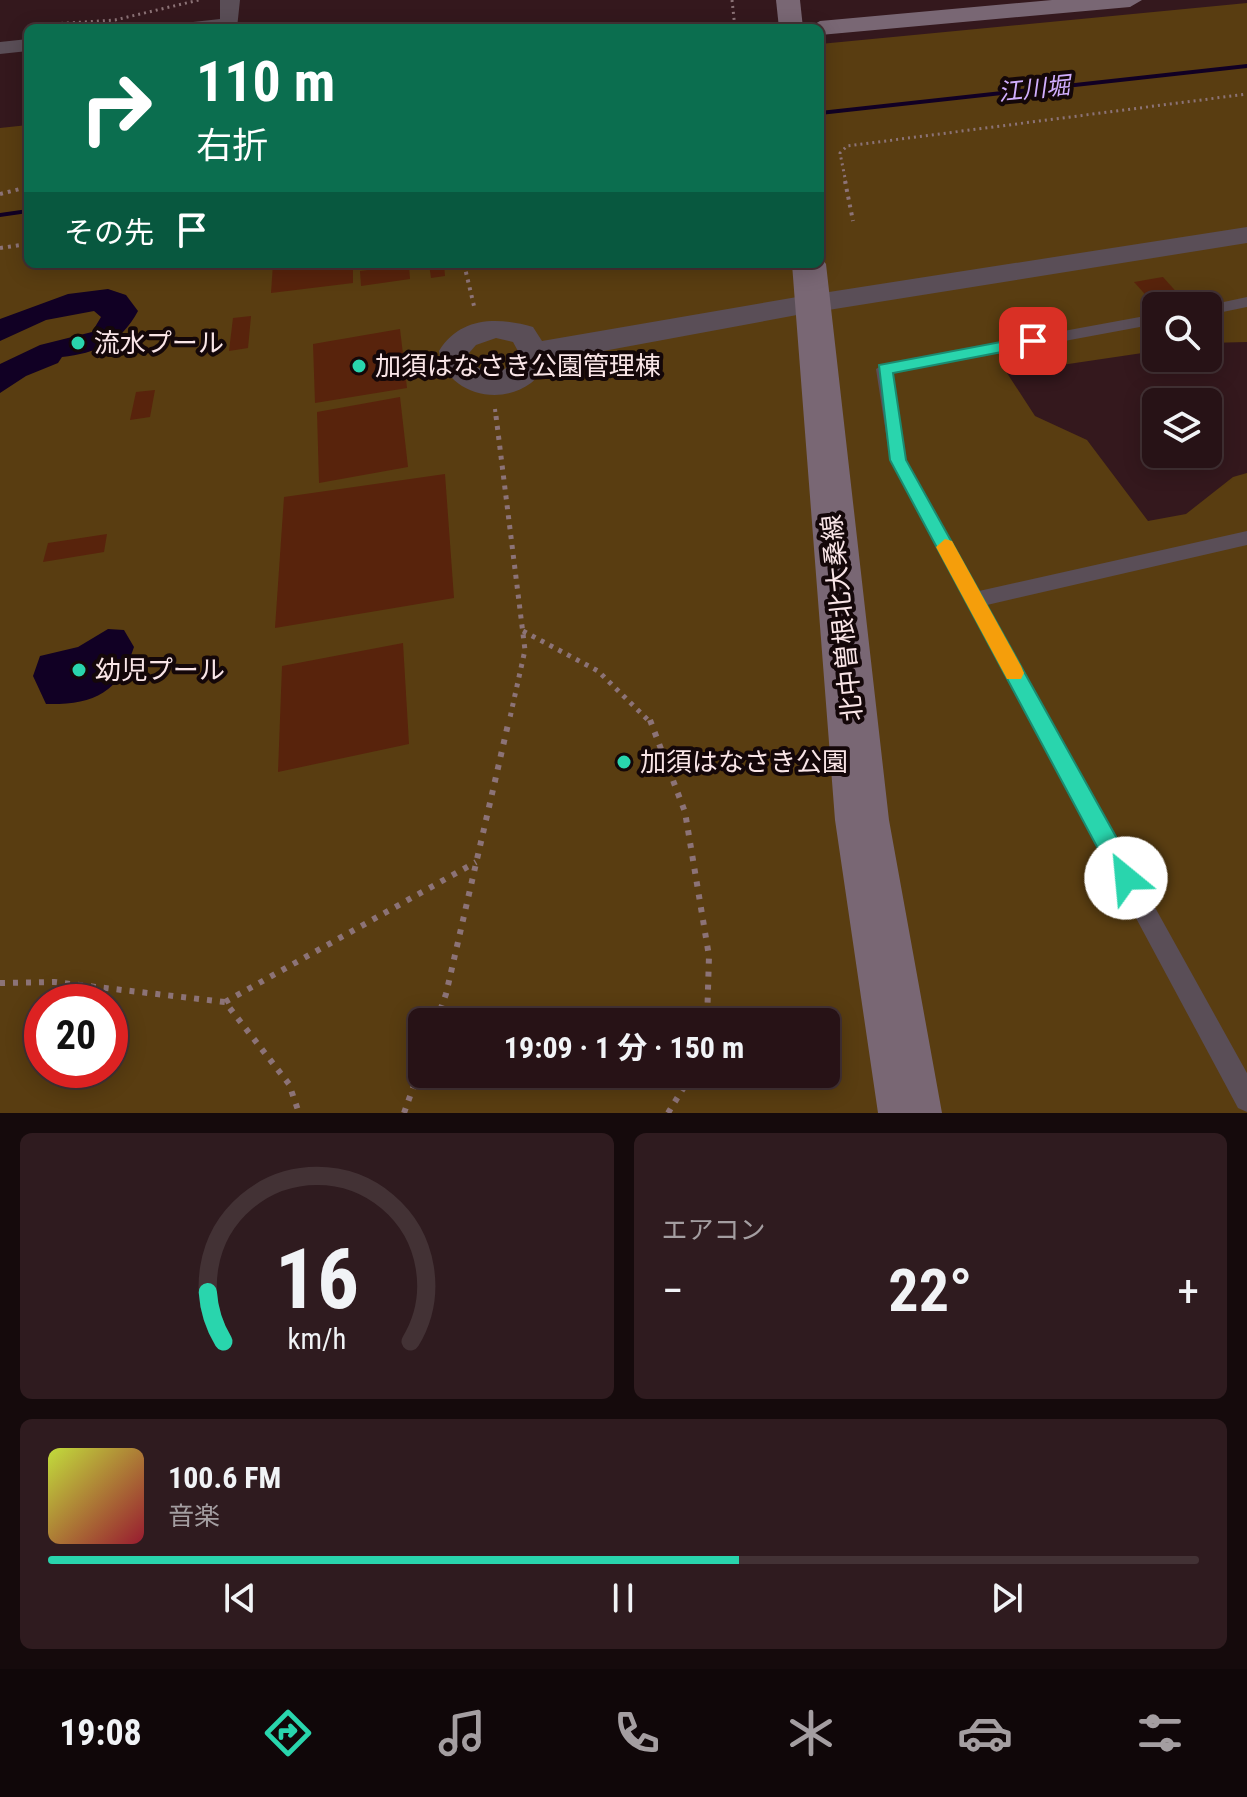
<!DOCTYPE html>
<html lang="ja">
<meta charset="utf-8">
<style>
body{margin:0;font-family:"Roboto Condensed","Noto Sans JP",sans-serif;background:#2f1b1f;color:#f1f3f6;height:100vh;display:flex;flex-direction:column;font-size:30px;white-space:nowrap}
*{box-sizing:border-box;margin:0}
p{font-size:26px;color:#a49ea1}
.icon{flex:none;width:44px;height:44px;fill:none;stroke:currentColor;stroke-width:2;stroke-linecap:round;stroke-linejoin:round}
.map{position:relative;height:1113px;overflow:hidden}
.side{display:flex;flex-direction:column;gap:20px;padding:20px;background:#150a0c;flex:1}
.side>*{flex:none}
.banner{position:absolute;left:24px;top:24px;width:800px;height:244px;border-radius:12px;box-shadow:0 4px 20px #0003,0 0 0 2px #433235;background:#0b6e4f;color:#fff;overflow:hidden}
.buttons{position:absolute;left:1142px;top:292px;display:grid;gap:16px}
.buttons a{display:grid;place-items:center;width:80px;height:80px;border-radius:12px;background:#271216;box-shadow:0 4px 20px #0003,0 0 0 2px #433235;font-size:40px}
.speed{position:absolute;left:24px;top:984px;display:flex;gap:16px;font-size:40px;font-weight:700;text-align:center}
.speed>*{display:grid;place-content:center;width:104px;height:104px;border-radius:50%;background:#271216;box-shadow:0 4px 20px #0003,0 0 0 2px #433235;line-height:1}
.speed .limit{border:12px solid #d22;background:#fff;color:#111}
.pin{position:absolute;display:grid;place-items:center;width:68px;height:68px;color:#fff;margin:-34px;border-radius:16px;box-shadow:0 4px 12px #0006}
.me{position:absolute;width:88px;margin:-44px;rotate:332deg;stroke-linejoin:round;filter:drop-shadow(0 0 6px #0008)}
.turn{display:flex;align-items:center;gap:28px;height:168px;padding:0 40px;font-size:36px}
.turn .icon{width:104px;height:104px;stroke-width:2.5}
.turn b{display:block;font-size:56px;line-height:68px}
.then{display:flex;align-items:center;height:76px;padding:0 40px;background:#0003;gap:16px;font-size:30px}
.big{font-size:60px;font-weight:700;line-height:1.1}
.side .widget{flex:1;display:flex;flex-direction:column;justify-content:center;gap:12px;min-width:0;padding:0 28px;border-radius:12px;background:#2f1b1f}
.side .dial{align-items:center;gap:0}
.dial svg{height:208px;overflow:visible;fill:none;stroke:#433235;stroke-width:7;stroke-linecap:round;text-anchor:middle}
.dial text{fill:#f1f3f6;stroke:none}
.song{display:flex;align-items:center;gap:24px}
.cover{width:96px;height:96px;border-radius:12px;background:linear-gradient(135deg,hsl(70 70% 55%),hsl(350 70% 35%))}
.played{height:8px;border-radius:4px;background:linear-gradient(90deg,#29d5ad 60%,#433235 60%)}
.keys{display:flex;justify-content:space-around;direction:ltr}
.heat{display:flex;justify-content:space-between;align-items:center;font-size:44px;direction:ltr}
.side .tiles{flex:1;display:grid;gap:20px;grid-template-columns:1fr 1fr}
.widget:last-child{grid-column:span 2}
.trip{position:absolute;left:408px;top:1008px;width:432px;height:80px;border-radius:12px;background:#271216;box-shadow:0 4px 20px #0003,0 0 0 2px #433235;font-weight:700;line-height:80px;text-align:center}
.tabs{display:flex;height:128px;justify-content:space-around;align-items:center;background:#100709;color:#a49ea1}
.tabs .icon{width:56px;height:56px}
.tabs .selected{color:#29d5ad}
.tabs b{font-size:36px;color:#f1f3f6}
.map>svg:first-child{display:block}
.green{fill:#593d11;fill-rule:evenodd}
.water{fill:#110024}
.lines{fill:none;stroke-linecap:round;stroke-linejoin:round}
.stream{fill:#110024;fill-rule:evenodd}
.building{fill:#58230c}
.path-far3{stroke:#8c7377;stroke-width:3;stroke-dasharray:2 4;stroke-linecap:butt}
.path-far2{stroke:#8c7377;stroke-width:4;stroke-dasharray:3 5;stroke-linecap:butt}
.path-far1{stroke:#8c7377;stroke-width:5;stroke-dasharray:4 6;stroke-linecap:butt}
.path{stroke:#8c7377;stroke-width:6;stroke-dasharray:5 8;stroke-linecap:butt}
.lane{fill:#5a4e57;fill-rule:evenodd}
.street{fill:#5a4e57;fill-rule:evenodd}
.secondary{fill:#796774;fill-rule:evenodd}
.route{fill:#29d5ad;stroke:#1b8a70;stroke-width:2}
.slow{fill:#f59e0b}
.poi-dot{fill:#29d5ad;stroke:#140709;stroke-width:3}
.labels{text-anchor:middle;stroke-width:8;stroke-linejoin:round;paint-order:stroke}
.far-water-label{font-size:24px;font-style:italic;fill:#d1aefe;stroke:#140709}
.poi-label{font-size:26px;fill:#f9e5e7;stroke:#140709;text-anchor:start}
.street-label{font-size:26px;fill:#f9e5e7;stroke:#140709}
</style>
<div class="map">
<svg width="1247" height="1113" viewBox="0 0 1247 1113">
<rect width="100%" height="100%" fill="#34181d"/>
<path class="green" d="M1247 3V342L1208 343V306H1156V351L1007 373 1035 416 1087 440 1148 521 1186 514 1233 477 1247 473V1113H0V128L28 125V264H820V44ZM42 1002H110V1070H42ZM422 1022H826V1074H422Z"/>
<g class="water">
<path d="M108 289 126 295 138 311C121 343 96 353 62 357L58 363 26 376 0 393V364L40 345 92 332 101 317 94 311 46 320 0 341V319L68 294Z"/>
<path d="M108 629 124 630 134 647C119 694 92 705 46 704L33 676 40 656 78 647Z"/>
</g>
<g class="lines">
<g class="stream">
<path d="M1247 64V68L820 115V111Z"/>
<path d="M28 209V213L0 217V213Z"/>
</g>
</g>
<g class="building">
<path d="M273 264H353V283L271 293Z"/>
<path d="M429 264H444L445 276 431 278Z"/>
<path d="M409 265 410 279 361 286 360 271Z"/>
<path d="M1163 277 1181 297 1151 301 1134 282Z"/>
<path d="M251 316 248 348 229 351 233 318Z"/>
<path d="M400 329 407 388 315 403 313 344Z"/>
<path d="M155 390 150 417 130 420 136 392Z"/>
<path d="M400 397 408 467 319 483 317 412Z"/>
<path d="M445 474 454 598 275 628 284 497Z"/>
<path d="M107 534 104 552 43 562 48 543Z"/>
<path d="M403 643 409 744 278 772 282 666Z"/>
</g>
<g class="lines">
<g class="path-far3">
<path d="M732 0 735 28"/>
<path d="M37 25 115 20 199 0"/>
<path d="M846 183 840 153 847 146 1247 94"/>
</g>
<g class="path-far2">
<path d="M845 181 853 221"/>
<path d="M0 194 28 187"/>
<path d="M0 248 28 244"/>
<path d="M464 264 474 306"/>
<path d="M495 409 496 418"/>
</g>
<g class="path-far1">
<path d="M496 416 525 650 509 722"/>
<path d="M523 631 598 671 650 722"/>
</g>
<g class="path">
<path d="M650 720 685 812 709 956 707 1022"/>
<path d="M0 983 54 982 225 1002 289 1084 299 1113"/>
<path d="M225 1002 476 862"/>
<path d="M436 1022 446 994 509 720"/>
<path d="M404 1113 422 1063"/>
<path d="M668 1113 692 1074"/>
</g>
<g class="lane">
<path d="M1247 297V307L1208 315V306H1205Z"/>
<path d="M1156 314V324L892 373 906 460 979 591 1247 531V545L987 605 1247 1073V1112L1238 1108 890 460 876 369 884 364Z"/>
</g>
<g class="street">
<path d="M220 0H240L237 28H183L193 22 220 19Z"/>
<path d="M28 39V51L0 54V42Z"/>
<path d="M1247 227V243L797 315 544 362C540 369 537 379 531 383 498 408 444 392 439 351 460 316 499 317 533 327L542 341 797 297ZM496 338 513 342 519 353C507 374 489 379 470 361L469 353 476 345Z"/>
</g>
<g class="secondary">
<path d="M776 0H800L803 28H779Z"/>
<path d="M1052 0H1142L1130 7 820 35V28H808L820 21Z"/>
<path d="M820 256 826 264 889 820 942 1113H878L835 820 792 264H820Z"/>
</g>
</g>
<path class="route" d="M1033 336 1038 338V345L893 373 906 460 1134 869 1137 878 1134 886 1126 889 1118 886 890 460 879 365Z"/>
<path class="slow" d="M945 539 952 541 1021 666 1024 673 1021 679H1007L936 547Z"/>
<g class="poi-dot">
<circle cx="78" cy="343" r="8"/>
<circle cx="359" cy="366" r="8"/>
<circle cx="79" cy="670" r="8"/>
<circle cx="624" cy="762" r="8"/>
</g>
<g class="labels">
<g class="far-water-label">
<text transform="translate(1034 89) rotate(-6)" y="8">江川堀</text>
</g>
<g class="poi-label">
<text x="94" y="352">流水プール</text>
<text x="375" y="375">加須はなさき公園管理棟</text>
<text x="95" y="679">幼児プール</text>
<text x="640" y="771">加須はなさき公園</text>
</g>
<g class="street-label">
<text transform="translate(842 618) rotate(-96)" y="9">北中曽根北大桑線</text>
</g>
</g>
</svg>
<div class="buttons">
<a><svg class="icon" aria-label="search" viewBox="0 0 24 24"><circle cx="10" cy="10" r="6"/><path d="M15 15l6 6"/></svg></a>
<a><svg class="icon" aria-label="layers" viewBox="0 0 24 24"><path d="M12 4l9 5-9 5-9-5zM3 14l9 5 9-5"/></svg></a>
</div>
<div class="speed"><div class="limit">20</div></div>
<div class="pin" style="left:1033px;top:341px;background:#d93025"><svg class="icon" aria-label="arrive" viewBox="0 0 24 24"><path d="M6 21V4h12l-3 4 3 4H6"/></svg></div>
<svg class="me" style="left:1126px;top:878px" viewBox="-20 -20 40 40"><circle r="19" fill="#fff"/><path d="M0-13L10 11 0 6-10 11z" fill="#29d5ad"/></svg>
<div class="trip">19:09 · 1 分 · 150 m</div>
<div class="banner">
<div class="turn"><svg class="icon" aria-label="right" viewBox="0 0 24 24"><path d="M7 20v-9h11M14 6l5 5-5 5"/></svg><div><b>110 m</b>右折</div></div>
<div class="then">その先<svg class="icon" aria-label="arrive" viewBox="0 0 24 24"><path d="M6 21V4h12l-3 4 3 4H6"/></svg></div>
</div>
</div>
<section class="side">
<div class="tiles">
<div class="widget dial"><svg viewBox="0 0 100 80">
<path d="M14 69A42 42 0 1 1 86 69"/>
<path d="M14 69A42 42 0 0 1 8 50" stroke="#29d5ad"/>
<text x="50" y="56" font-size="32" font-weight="700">16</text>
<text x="50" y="72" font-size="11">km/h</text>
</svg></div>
<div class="widget"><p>エアコン</p>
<div class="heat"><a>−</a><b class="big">22°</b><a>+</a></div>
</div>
<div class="widget">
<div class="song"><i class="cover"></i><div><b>100.6 FM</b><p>音楽</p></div></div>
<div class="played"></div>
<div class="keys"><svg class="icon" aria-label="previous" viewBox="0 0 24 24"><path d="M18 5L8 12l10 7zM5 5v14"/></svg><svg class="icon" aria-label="pause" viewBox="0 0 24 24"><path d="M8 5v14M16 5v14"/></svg><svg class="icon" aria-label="next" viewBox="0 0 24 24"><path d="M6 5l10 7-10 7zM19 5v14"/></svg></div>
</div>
</div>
</section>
<nav class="tabs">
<b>19:08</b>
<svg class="icon selected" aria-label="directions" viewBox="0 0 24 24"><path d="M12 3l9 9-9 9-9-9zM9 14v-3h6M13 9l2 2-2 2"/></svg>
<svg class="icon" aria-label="music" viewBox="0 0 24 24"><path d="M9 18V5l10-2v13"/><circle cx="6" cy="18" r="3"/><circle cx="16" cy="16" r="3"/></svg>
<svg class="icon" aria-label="phone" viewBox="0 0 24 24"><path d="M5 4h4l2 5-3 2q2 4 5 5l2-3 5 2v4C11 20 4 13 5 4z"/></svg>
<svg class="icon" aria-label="climate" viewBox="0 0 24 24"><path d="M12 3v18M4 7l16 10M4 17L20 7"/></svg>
<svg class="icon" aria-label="car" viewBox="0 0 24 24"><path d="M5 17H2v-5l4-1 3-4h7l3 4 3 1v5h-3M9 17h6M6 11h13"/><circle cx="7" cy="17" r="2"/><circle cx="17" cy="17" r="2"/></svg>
<svg class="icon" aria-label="filters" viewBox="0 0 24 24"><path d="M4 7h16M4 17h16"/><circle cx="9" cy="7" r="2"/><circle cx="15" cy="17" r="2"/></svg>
</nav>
